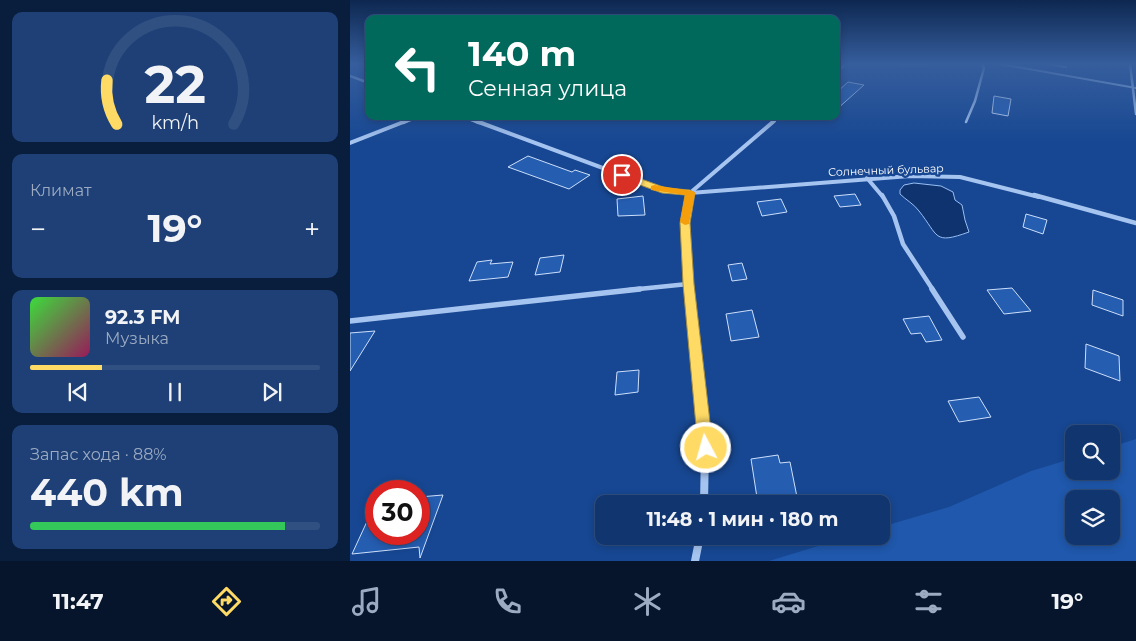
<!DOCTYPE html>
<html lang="ru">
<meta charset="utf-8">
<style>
body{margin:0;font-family:Montserrat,sans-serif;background:#1e4076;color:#f1f3f6;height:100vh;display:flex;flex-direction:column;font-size:19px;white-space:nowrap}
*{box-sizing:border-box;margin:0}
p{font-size:16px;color:#9cabc2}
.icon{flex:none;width:28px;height:28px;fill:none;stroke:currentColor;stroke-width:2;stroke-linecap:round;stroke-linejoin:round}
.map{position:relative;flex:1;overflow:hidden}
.details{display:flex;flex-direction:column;gap:12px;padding:12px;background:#091d3c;width:350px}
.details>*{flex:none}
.banner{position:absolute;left:15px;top:15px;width:475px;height:105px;border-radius:10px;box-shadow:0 2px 8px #0003,0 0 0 1px #305081;background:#00695c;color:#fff;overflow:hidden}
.buttons{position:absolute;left:715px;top:425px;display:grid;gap:10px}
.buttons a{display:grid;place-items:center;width:55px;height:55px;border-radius:10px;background:#11356e;box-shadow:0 2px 8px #0003,0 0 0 1px #305081;font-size:25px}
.speed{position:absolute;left:15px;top:480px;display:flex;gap:10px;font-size:25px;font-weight:700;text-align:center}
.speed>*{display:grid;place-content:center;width:65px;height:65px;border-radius:50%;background:#11356e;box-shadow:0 2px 8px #0003,0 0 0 1px #305081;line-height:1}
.speed .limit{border:8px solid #d22;background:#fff;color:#111}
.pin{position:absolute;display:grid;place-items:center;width:42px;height:42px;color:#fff;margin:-21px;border:2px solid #fff;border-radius:50%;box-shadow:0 1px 5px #0007}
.me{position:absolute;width:55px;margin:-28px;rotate:354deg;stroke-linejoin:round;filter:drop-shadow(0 0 4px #0008)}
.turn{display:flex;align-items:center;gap:18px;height:105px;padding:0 20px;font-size:22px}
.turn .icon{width:65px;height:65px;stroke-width:2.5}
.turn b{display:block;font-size:35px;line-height:42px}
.big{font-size:38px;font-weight:700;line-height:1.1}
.details .tile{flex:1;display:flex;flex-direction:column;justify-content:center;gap:8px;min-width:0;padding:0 18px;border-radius:10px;background:#1e4076}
.details .dial{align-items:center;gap:0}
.dial svg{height:130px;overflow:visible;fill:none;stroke:#305081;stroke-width:7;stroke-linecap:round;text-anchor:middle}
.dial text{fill:#f1f3f6;stroke:none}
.song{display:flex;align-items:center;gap:15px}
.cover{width:60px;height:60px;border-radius:8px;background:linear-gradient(135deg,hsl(120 70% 55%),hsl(330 70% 35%))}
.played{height:5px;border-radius:2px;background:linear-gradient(90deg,#ffda65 25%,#305081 25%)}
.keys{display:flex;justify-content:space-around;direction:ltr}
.heat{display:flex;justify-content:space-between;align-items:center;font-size:28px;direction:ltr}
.charge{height:8px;border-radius:4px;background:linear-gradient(90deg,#34c759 88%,#305081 0)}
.trip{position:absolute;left:245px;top:495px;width:295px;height:50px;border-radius:10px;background:#11356e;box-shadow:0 2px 8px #0003,0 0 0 1px #305081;font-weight:700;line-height:50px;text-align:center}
.tab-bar{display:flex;height:80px;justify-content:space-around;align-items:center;background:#07152c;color:#9cabc2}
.tab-bar .icon{width:35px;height:35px}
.tab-bar .on{color:#ffda65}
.tab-bar b{font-size:22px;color:#f1f3f6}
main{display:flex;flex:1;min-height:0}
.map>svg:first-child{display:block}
.green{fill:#1f58ac;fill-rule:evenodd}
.water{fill:#0f336f;stroke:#98bef3}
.building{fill:#255db1;stroke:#ccdffb}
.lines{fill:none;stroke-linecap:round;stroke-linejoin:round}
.lane{stroke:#a6c4f0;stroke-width:2}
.street-far4{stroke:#a6c4f0;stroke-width:2.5}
.street-far3{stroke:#a6c4f0;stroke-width:4}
.street-far2{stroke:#a6c4f0;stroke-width:4.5}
.street-far1{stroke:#a6c4f0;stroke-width:5.5}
.street{stroke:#a6c4f0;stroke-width:8}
.route{fill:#ffda65;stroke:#a68e42}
.slow{fill:#f59e0b}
.labels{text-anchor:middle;stroke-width:5;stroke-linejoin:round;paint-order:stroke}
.far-street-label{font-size:11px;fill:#fff;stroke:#174792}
</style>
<main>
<section class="details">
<div class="tile dial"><svg viewBox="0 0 100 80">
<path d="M14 69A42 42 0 1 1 86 69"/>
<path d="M14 69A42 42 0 0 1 8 42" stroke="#ffda65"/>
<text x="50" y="56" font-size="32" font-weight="700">22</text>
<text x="50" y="72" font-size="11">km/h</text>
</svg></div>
<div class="tile"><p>Климат</p>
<div class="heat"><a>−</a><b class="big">19°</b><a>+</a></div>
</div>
<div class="tile">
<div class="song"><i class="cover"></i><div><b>92.3 FM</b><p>Музыка</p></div></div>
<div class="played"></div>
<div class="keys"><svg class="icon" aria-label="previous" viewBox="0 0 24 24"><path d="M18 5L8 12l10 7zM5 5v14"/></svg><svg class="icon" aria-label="pause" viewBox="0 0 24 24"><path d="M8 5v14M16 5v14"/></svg><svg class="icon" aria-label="next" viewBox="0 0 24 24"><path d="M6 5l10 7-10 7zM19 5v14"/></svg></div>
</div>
<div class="tile"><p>Запас хода · 88%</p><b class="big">440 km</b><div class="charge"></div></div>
</section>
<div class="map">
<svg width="786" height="561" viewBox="0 0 786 561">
<rect width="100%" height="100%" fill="#174792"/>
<path class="green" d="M786 439V561H419L501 536H531V527L599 507 681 471 724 458V471H761V447ZM724 499H761V536H724Z"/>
<path class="water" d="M564 183 591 186 603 192 605 200 612 205 615 220 619 232C583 245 589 236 569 211 564 204 556 200 550 194V190L554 185Z"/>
<g class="building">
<path d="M498 82 514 85 486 110V93Z"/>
<path d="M644 96 661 99 658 116 642 113Z"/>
<path d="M178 156 222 172 225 170 240 175 219 189 158 167Z"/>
<path d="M505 194 511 205 490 207 484 196Z"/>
<path d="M293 196 295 215 268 216 267 199Z"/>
<path d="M431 199 437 212 412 216 407 202Z"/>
<path d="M676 214 697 220 693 234 673 227Z"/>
<path d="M214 255 210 272 185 275 190 258Z"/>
<path d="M142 260 140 264 163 262 158 277 119 281 127 262Z"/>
<path d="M392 263 397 279 382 281 378 265Z"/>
<path d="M662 288 681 311 654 314 637 290Z"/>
<path d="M743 290 773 300V316L742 305Z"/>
<path d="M402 310 409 337 381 341 376 314Z"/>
<path d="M579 316 592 340 576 342 571 333 561 334 553 319Z"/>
<path d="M25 331 0 371V333Z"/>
<path d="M736 344 769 356 770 381 735 368Z"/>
<path d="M289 370 288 392 265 395 267 372Z"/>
<path d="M629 397 641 417 609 422 598 401Z"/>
<path d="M428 455 430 463 440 462 448 502 408 504 401 459Z"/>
<path d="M93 495 70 558 69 547 2 554 26 502V534H69V497Z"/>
</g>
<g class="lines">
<path class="lane" d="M650 64 786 88"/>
<g class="street-far4">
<path d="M551 64H577"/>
<path d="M699 64 716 67"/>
<path d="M780 64 786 114"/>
<path d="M486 72 496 64"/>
<path d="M0 76 19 83"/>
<path d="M111 116 129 123"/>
<path d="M410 116 425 120"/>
<path d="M616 122 625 101 634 68 632 64"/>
<path d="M53 123 70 116"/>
<path d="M422 123 430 116"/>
</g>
<g class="street-far3">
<path d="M126 121 315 191 340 193 560 176 610 177 689 197"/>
<path d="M0 143 56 121"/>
<path d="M517 178 533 197"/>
<path d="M339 197 340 193 424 121"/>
</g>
<g class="street-far2">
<path d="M532 195 544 216 553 244 583 290"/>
<path d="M684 195 786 223"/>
<path d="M279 290 338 284"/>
<path d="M339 290 335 223 340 195"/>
</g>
<g class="street-far1">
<path d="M339 289 351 410"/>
<path d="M582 289 613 337"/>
<path d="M0 321 290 289"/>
</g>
<g class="street">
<path d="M351 409 355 448 354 504"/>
<path d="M345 561 350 536"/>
</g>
</g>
<linearGradient id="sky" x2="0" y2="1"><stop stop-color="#0d2750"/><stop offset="0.45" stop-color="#365e9d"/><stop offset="1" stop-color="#365e9d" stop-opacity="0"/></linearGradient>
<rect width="786" height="142" fill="url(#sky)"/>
<path class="route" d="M268 173H275L316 188 340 190 345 193 340 223 344 284 363 448 361 453 356 456 350 453 348 448 333 284 330 223 335 195 312 193 268 177Z"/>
<path class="slow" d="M304 185 343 191 345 193 339 224 335 225 330 222 335 195 301 190V186Z"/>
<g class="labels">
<g class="far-street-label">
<text transform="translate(536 170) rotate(-2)" y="4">Солнечный бульвар</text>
</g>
</g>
</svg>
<div class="buttons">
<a><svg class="icon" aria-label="search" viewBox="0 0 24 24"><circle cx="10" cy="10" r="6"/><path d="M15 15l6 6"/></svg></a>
<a><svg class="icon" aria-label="layers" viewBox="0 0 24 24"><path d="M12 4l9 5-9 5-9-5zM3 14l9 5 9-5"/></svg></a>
</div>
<div class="speed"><div class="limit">30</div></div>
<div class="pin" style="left:272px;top:175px;background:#d93025"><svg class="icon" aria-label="arrive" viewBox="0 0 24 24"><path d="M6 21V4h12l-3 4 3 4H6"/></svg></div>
<svg class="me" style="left:356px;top:448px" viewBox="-20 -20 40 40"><circle r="17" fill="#ffda65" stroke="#fff" stroke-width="3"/><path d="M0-11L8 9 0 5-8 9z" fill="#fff"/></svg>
<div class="trip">11:48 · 1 мин · 180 m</div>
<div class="banner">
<div class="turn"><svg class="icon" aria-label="left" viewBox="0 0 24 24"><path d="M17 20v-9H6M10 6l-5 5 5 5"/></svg><div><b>140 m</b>Сенная улица</div></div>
</div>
</div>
</main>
<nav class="tab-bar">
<b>11:47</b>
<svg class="icon on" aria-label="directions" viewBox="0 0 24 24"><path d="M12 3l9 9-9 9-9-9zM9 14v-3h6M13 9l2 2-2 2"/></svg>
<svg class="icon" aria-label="music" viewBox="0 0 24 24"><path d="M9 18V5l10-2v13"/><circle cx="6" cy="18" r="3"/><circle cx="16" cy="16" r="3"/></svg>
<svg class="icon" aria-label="phone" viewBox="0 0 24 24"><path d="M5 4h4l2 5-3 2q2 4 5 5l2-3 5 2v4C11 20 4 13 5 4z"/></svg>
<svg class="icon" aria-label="climate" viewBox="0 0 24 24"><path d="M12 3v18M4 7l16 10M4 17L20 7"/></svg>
<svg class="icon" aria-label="car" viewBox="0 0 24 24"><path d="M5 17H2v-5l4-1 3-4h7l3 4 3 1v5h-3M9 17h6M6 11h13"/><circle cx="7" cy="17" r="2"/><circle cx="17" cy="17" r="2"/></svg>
<svg class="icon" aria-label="filters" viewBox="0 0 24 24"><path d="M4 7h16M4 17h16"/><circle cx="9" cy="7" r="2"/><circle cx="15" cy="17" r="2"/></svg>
<b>19°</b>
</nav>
